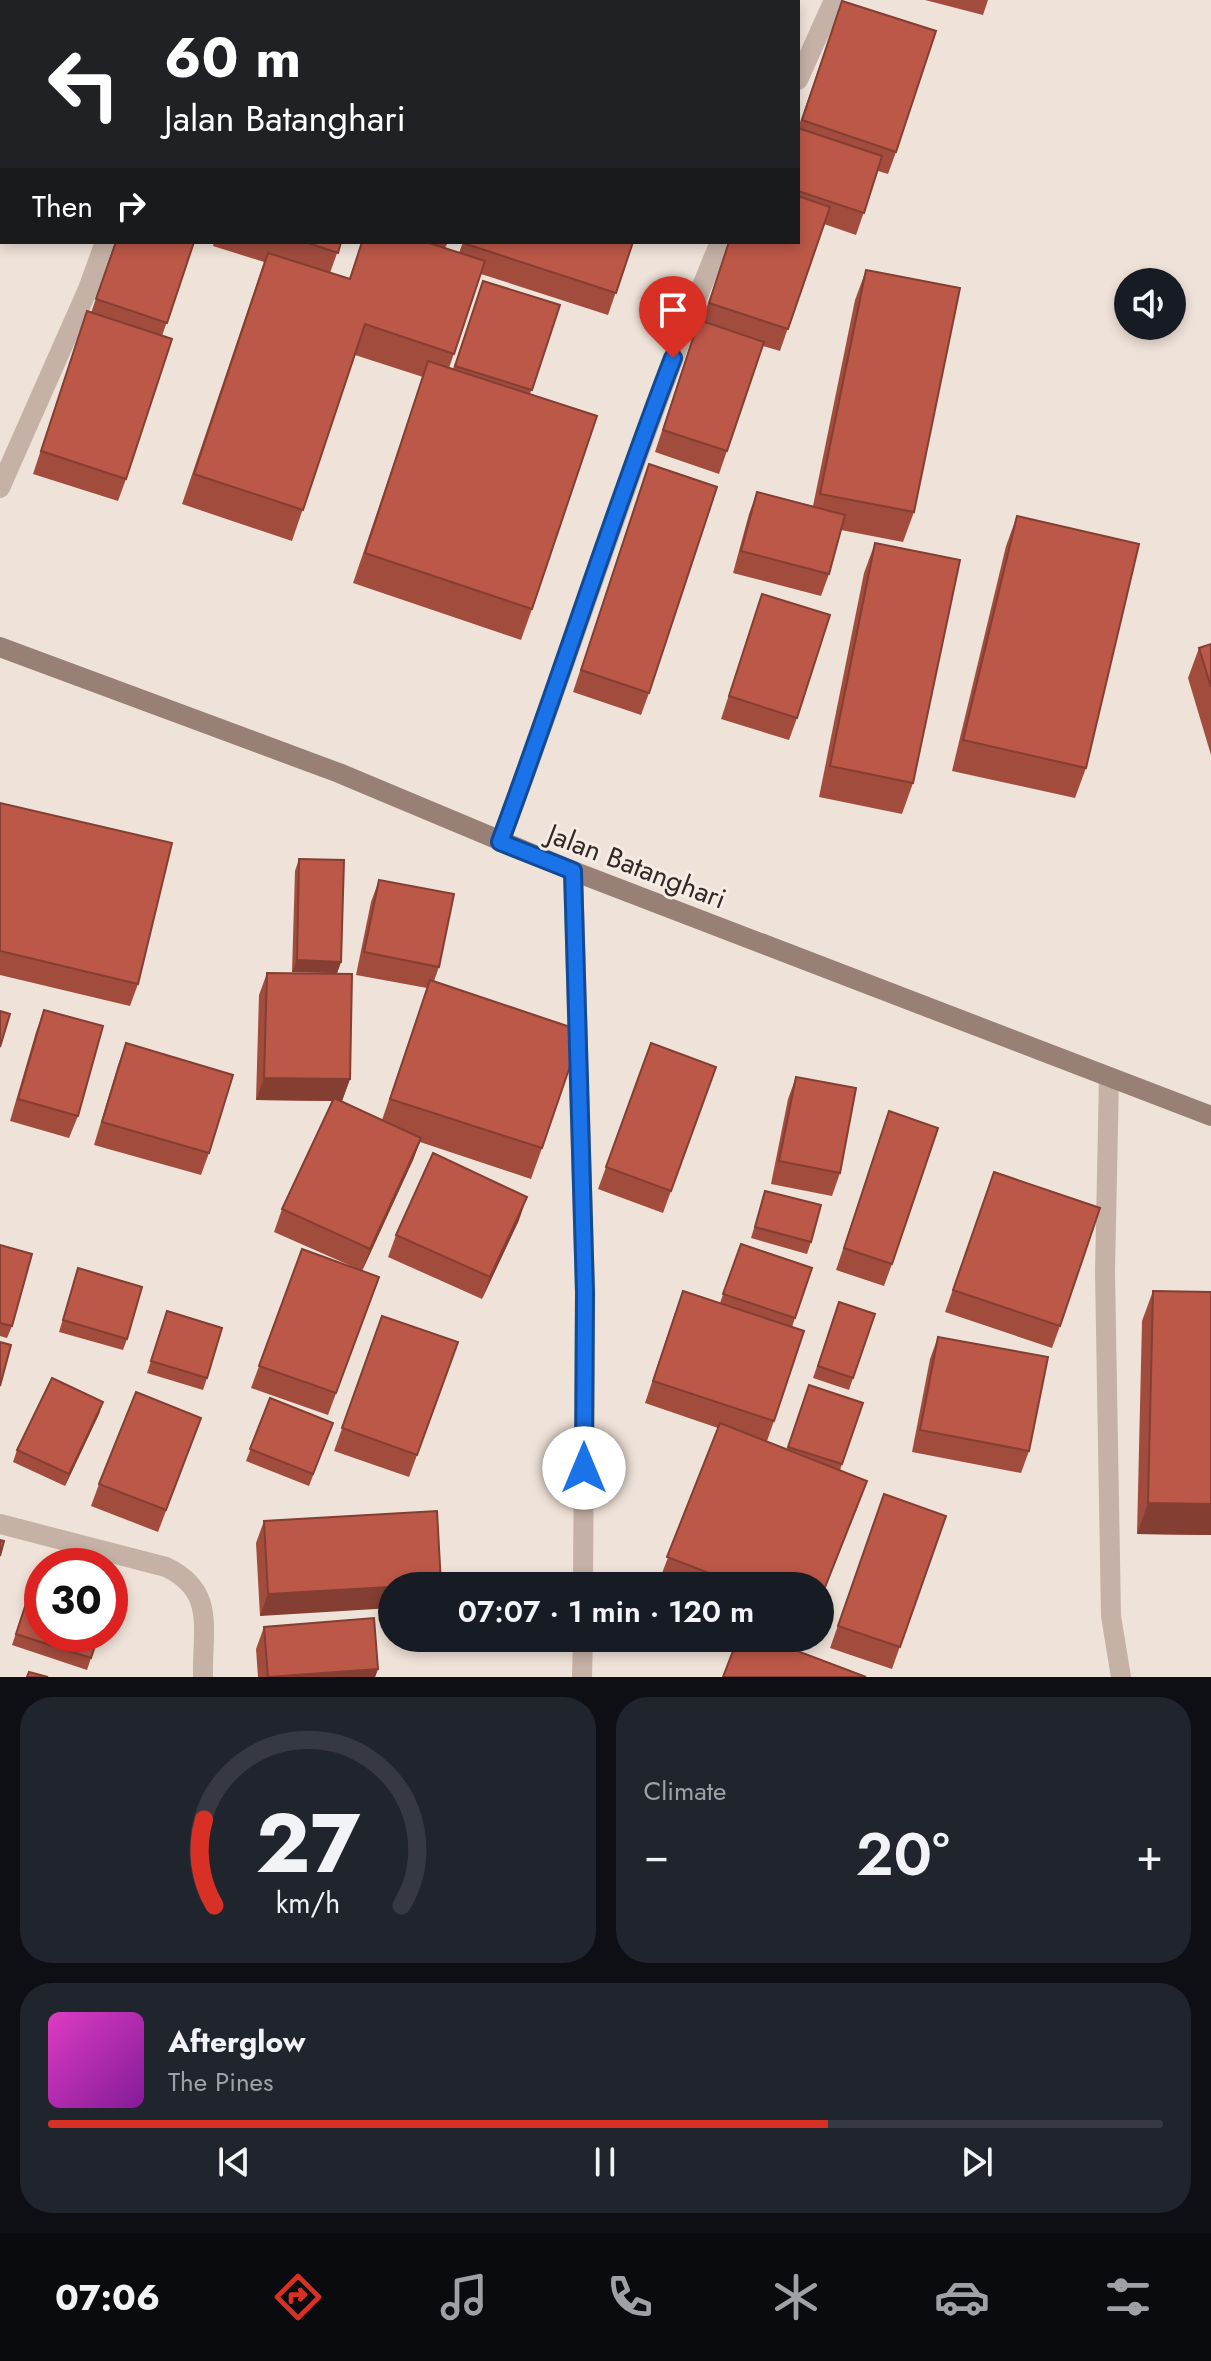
<!DOCTYPE html>
<meta charset="utf-8">
<style>
body{margin:0;font-family:Jost,sans-serif;background:#20242c;color:#f1f3f6;height:100vh;display:flex;flex-direction:column;font-size:30px;white-space:nowrap}
*{box-sizing:border-box;margin:0}
p{font-size:26px;color:#9ea1a6}
.icon{flex:none;width:44px;height:44px;fill:none;stroke:currentColor;stroke-width:2;stroke-linecap:round;stroke-linejoin:round}
.map{position:relative;height:1677px;overflow:hidden}
.side{display:flex;flex-direction:column;gap:20px;padding:20px;background:#0d0f14;flex:1}
.side>*{flex:none}
.hud{position:absolute;left:0px;top:0px;width:800px;height:244px;box-shadow:0 4px 12px #0003;background:#202124;color:#fff;overflow:hidden}
.tools{position:absolute;left:1114px;top:268px;display:grid;gap:16px}
.tools a{display:grid;place-items:center;width:72px;height:72px;border-radius:50%;background:#171b24;box-shadow:0 4px 12px #0003;font-size:40px}
.speed{position:absolute;left:24px;top:1548px;display:flex;gap:16px;font-size:40px;font-weight:700;text-align:center}
.speed>*{display:grid;place-content:center;width:104px;height:104px;border-radius:50%;background:#171b24;box-shadow:0 4px 12px #0003;line-height:1}
.speed .limit{border:12px solid #d22;background:#fff;color:#111}
.pin{position:absolute;display:grid;place-items:center;width:68px;height:68px;color:#fff;margin:-82px -34px;border-radius:50% 50% 50% 0;rotate:-45deg;box-shadow:0 0 8px #0007}
.pin .icon{rotate:45deg}
.me{position:absolute;width:88px;margin:-44px;rotate:0deg;stroke-linejoin:round;filter:drop-shadow(0 0 6px #0008)}
.turn{display:flex;align-items:center;gap:28px;height:168px;padding:0 32px;font-size:36px}
.turn .icon{width:104px;height:104px;stroke-width:2.5}
.turn b{display:block;font-size:56px;line-height:68px}
.then{display:flex;align-items:center;height:76px;padding:0 32px;background:#0003;gap:16px;font-size:30px}
.big{font-size:60px;font-weight:600;line-height:1.1}
.side .tile{flex:1;display:flex;flex-direction:column;justify-content:center;gap:12px;min-width:0;padding:0 28px;border-radius:32px;background:#20242c}
.side .dial{align-items:center;gap:0}
.dial svg{height:208px;overflow:visible;fill:none;stroke:#363941;stroke-width:7;stroke-linecap:round;text-anchor:middle}
.dial text{fill:#f1f3f6;stroke:none}
.song{display:flex;align-items:center;gap:24px}
.cover{width:96px;height:96px;border-radius:12px;background:linear-gradient(135deg,hsl(310 70% 55%),hsl(290 70% 35%))}
.played{height:8px;border-radius:4px;background:linear-gradient(90deg,#d93025 70%,#363941 70%)}
.keys{display:flex;justify-content:space-around;direction:ltr}
.heat{display:flex;justify-content:space-between;align-items:center;font-size:44px;direction:ltr}
.side .tiles{flex:1;display:grid;gap:20px;grid-template-columns:1fr 1fr}
.tile:last-child{grid-column:span 2}
.trip{position:absolute;left:378px;top:1572px;width:456px;height:80px;border-radius:40px;background:#171b24;box-shadow:0 4px 12px #0003;font-weight:600;line-height:80px;text-align:center}
.tab-bar{display:flex;height:128px;justify-content:space-around;align-items:center;background:#090b0e;color:#9ea1a6}
.tab-bar .icon{width:56px;height:56px}
.tab-bar .active{color:#d93025}
.tab-bar b{font-size:36px;color:#f1f3f6}
.map>svg:first-child{display:block}
.lines{fill:none;stroke-linecap:round;stroke-linejoin:round}
.street{stroke:#c5b1a5;stroke-width:20}
.secondary{stroke:#998077;stroke-width:20}
.wall{fill:#a24c3e}
.shaded-wall{fill:#843e32}
.building{fill:#bc5848;stroke:#843e32;stroke-width:2}
.route-casing{stroke:#114b97;stroke-width:20}
.route{stroke:#1a73e8;stroke-width:14}
.labels{text-anchor:middle;stroke-width:6;stroke-linejoin:round;paint-order:stroke}
.street-label{font-size:28px;fill:#322826;stroke:#f7ece4}
</style>
<div class="map">
<svg width="1211" height="1677" viewBox="0 0 1211 1677">
<rect width="100%" height="100%" fill="#efe2d8"/>
<g class="lines">
<g class="street">
<path d="M180 2 181 0"/>
<path d="M798 80 834 0"/>
<path d="M0 488 88 289 105 242"/>
<path d="M500 842C575 642 638 439 720 242"/>
<path d="M573 871 585 1292 583 1586"/>
<path d="M1109 1077 1105 1272 1111 1616 1121 1677"/>
<path d="M0 1524 166 1567C216 1591 202 1628 203 1677"/>
<path d="M582 1677 583 1638"/>
</g>
<path class="secondary" d="M0 647 339 773 573 871 1211 1116"/>
</g>
<g class="wall">
<path d="M366 0H655V2H368L366 1Z"/>
<path d="M925 0H988L983 15Z"/>
<path d="M842 1 896 152 888 174 878 171 856 235 824 224 780 351 763 346 719 474 655 452 691 342 699 320 702 321 729 242H798V128Z"/>
<path d="M115 242H194L162 336 126 479 118 501 33 474 79 334 87 311 91 313Z"/>
<path d="M214 242H341L330 273 349 279 362 242H448L445 248 459 253 463 242H633L608 315 481 274 449 368 453 369 483 281 560 305 530 394 532 609 521 640 353 583 423 377 355 355 292 541 182 504 264 262 213 246Z"/>
<path d="M866 270 914 512 903 542 841 530 829 574 821 596 733 573 749 514 757 492 813 506 855 300Z"/>
<path d="M649 464V693L641 715 573 692Z"/>
<path d="M1017 516 1086 768 1075 798 952 771 1006 546Z"/>
<path d="M875 543 913 783 902 814 819 797 864 573Z"/>
<path d="M762 594 797 718 789 740 721 719Z"/>
<path d="M1211 644V755L1188 678 1199 648Z"/>
<path d="M0 803 138 984 130 1006 0 975Z"/>
<path d="M299 859 341 962 337 973 292 972 295 871Z"/>
<path d="M379 880 439 967 434 981 542 1148 531 1179 420 1142 413 1160 362 1271 379 1277 328 1415 251 1388 302 1249 358 1269 274 1232 282 1209 332 1101 256 1100 259 995 267 973 350 1079 342 1101 382 1120 427 988 356 975 371 902Z"/>
<path d="M44 1010 78 1116 69 1138 10 1121 36 1032Z"/>
<path d="M126 1043 209 1153 201 1175 94 1145 118 1065Z"/>
<path d="M651 1043 716 1067 663 1213 598 1189Z"/>
<path d="M796 1077 840 1173 832 1196 771 1184 788 1099Z"/>
<path d="M889 1111 892 1264 884 1286 836 1270Z"/>
<path d="M994 1172 1060 1326 1052 1348 945 1312Z"/>
<path d="M765 1191 811 1242 807 1254 751 1238Z"/>
<path d="M519 1220 482 1299 388 1257 396 1235Z"/>
<path d="M741 1244 812 1268 792 1327 774 1421 767 1441 787 1449 809 1385 863 1403 840 1470 867 1481 856 1511 820 1586H657L718 1428 645 1403 675 1313 720 1303Z"/>
<path d="M0 1245 12 1326 7 1338 0 1336Z"/>
<path d="M78 1268 127 1339 123 1350 59 1332Z"/>
<path d="M1153 1291 1211 1535 1137 1534 1142 1321Z"/>
<path d="M839 1302 853 1378 849 1390 813 1378Z"/>
<path d="M167 1311 207 1378 203 1390 147 1373Z"/>
<path d="M382 1316 458 1342 409 1477 334 1451Z"/>
<path d="M938 1337 1029 1451 1021 1473 912 1452 930 1359Z"/>
<path d="M270 1398 333 1423 309 1486 246 1461Z"/>
<path d="M103 1402 99 1414 65 1486 13 1462 17 1450Z"/>
<path d="M193 1440 158 1532 91 1506 99 1484Z"/>
<path d="M884 1494 946 1516 892 1669 830 1648Z"/>
<path d="M264 1521 441 1584 440 1586H392L260 1616 256 1543Z"/>
<path d="M34 1579 99 1634 87 1670 12 1645Z"/>
<path d="M264 1627 378 1669 375 1677H258L256 1649Z"/>
<path d="M788 1638H806L803 1644Z"/>
</g>
<g class="shaded-wall">
<path d="M297 960 341 962 337 973 292 972Z"/>
<path d="M264 1078 350 1079 342 1101 256 1100Z"/>
<path d="M421 1138 413 1160 362 1271 370 1249Z"/>
<path d="M527 1197 519 1220 482 1299 490 1277Z"/>
<path d="M103 1402 99 1414 65 1486 69 1474Z"/>
<path d="M1148 1503 1211 1504V1535L1137 1534Z"/>
<path d="M441 1584 440 1586H401Z"/>
<path d="M392 1587V1608L260 1616 268 1594Z"/>
<path d="M378 1669 375 1677H282Z"/>
</g>
<g class="building">
<path d="M480 0H655V2H487Z"/>
<path d="M842 1 936 31 896 152 802 120Z"/>
<path d="M798 128 882 156 864 213 798 191Z"/>
<path d="M798 196 830 207 788 329 709 303 729 242H798Z"/>
<path d="M116 242H194L167 323 96 299Z"/>
<path d="M305 242H341L338 253Z"/>
<path d="M362 242H426L485 261 454 354 365 324 303 510 194 474 268 253 350 279Z"/>
<path d="M463 242H633L616 293 463 243Z"/>
<path d="M866 270 960 288 914 512 820 494Z"/>
<path d="M483 281 560 305 532 390 455 366Z"/>
<path d="M87 311 172 339 126 479 41 451Z"/>
<path d="M699 320 764 342 727 451 663 430Z"/>
<path d="M428 361 597 416 532 609 365 553Z"/>
<path d="M649 464 717 487 649 693 581 670Z"/>
<path d="M757 492 845 515 829 574 741 551Z"/>
<path d="M1017 516 1139 544 1086 768 963 740Z"/>
<path d="M875 543 960 560 913 783 830 766Z"/>
<path d="M762 594 830 615 797 718 729 696Z"/>
<path d="M1211 644V687L1199 648Z"/>
<path d="M0 803 172 843 138 984 0 951Z"/>
<path d="M299 859 344 860 341 962 297 960Z"/>
<path d="M379 880 454 894 439 967 364 952Z"/>
<path d="M267 973 352 974 350 1079 264 1078Z"/>
<path d="M430 980 582 1031 542 1148 390 1099Z"/>
<path d="M44 1010 103 1026 78 1116 18 1099Z"/>
<path d="M0 1011 10 1014 0 1047Z"/>
<path d="M126 1043 233 1075 209 1153 102 1122Z"/>
<path d="M651 1043 716 1067 671 1191 606 1167Z"/>
<path d="M796 1077 856 1088 840 1173 779 1161Z"/>
<path d="M334 1098 421 1138 370 1249 282 1209Z"/>
<path d="M889 1111 938 1128 892 1264 844 1248Z"/>
<path d="M433 1153 527 1197 490 1277 396 1235Z"/>
<path d="M994 1172 1100 1208 1060 1326 953 1290Z"/>
<path d="M765 1191 821 1205 811 1242 755 1227Z"/>
<path d="M741 1244 812 1268 795 1318 723 1294Z"/>
<path d="M0 1245 32 1254 12 1326 0 1323Z"/>
<path d="M302 1249 379 1277 336 1393 259 1366Z"/>
<path d="M78 1268 142 1287 127 1339 63 1320Z"/>
<path d="M683 1291 804 1331 774 1421 653 1381Z"/>
<path d="M1153 1291 1211 1292V1504L1148 1503Z"/>
<path d="M839 1302 875 1314 853 1378 818 1366Z"/>
<path d="M167 1311 222 1328 207 1378 151 1361Z"/>
<path d="M382 1316 458 1342 417 1455 342 1428Z"/>
<path d="M938 1337 1048 1357 1029 1451 920 1430Z"/>
<path d="M0 1342 11 1345 0 1386Z"/>
<path d="M52 1378 103 1402 69 1474 17 1450Z"/>
<path d="M809 1385 863 1403 842 1464 788 1447Z"/>
<path d="M136 1392 201 1418 166 1510 99 1484Z"/>
<path d="M270 1398 333 1423 313 1474 250 1449Z"/>
<path d="M720 1423 867 1481 820 1600V1586H743L667 1557Z"/>
<path d="M884 1494 946 1516 900 1647 838 1626Z"/>
<path d="M437 1511 441 1584 268 1594 264 1521Z"/>
<path d="M0 1540 4 1541 0 1556Z"/>
<path d="M34 1579 42 1581V1634H99L91 1658 16 1634Z"/>
<path d="M374 1618 378 1669 268 1677 264 1627Z"/>
<path d="M738 1638H763L866 1677H723Z"/>
<path d="M29 1672 48 1677H27Z"/>
</g>
<g class="lines">
<defs>
<path id="route" d="M584 1468 585 1292 573 871 500 842C560 681 611 518 673 358"/>
</defs>
<use href="#route" class="route-casing"/>
<use href="#route" class="route"/>
</g>
<g class="labels">
<g class="street-label">
<text transform="translate(637 866) rotate(21)" y="10">Jalan Batanghari</text>
</g>
</g>
</svg>
<div class="tools">
<a><svg class="icon" aria-label="sound" viewBox="0 0 24 24"><path d="M4 9h4l5-4v14l-5-4H4zM17 9q2 3 0 6"/></svg></a>
</div>
<div class="speed"><div class="limit">30</div></div>
<div class="pin" style="left:673px;top:358px;background:#d93025"><svg class="icon" aria-label="arrive" viewBox="0 0 24 24"><path d="M6 21V4h12l-3 4 3 4H6"/></svg></div>
<svg class="me" style="left:584px;top:1468px" viewBox="-20 -20 40 40"><circle r="19" fill="#fff"/><path d="M0-13L10 11 0 6-10 11z" fill="#1a73e8"/></svg>
<div class="trip">07:07 · 1 min · 120 m</div>
<div class="hud">
<div class="turn"><svg class="icon" aria-label="left" viewBox="0 0 24 24"><path d="M17 20v-9H6M10 6l-5 5 5 5"/></svg><div><b>60 m</b>Jalan Batanghari</div></div>
<div class="then">Then<svg class="icon" aria-label="right" viewBox="0 0 24 24"><path d="M7 20v-9h11M14 6l5 5-5 5"/></svg></div>
</div>
</div>
<section class="side">
<div class="tiles">
<div class="tile dial"><svg viewBox="0 0 100 80">
<path d="M14 69A42 42 0 1 1 86 69"/>
<path d="M14 69A42 42 0 0 1 10 36" stroke="#d93025"/>
<text x="50" y="56" font-size="32" font-weight="700">27</text>
<text x="50" y="72" font-size="11">km/h</text>
</svg></div>
<div class="tile"><p>Climate</p>
<div class="heat"><a>−</a><b class="big">20°</b><a>+</a></div>
</div>
<div class="tile">
<div class="song"><i class="cover"></i><div><b>Afterglow</b><p>The Pines</p></div></div>
<div class="played"></div>
<div class="keys"><svg class="icon" aria-label="previous" viewBox="0 0 24 24"><path d="M18 5L8 12l10 7zM5 5v14"/></svg><svg class="icon" aria-label="pause" viewBox="0 0 24 24"><path d="M8 5v14M16 5v14"/></svg><svg class="icon" aria-label="next" viewBox="0 0 24 24"><path d="M6 5l10 7-10 7zM19 5v14"/></svg></div>
</div>
</div>
</section>
<nav class="tab-bar">
<b>07:06</b>
<svg class="icon active" aria-label="directions" viewBox="0 0 24 24"><path d="M12 3l9 9-9 9-9-9zM9 14v-3h6M13 9l2 2-2 2"/></svg>
<svg class="icon" aria-label="music" viewBox="0 0 24 24"><path d="M9 18V5l10-2v13"/><circle cx="6" cy="18" r="3"/><circle cx="16" cy="16" r="3"/></svg>
<svg class="icon" aria-label="phone" viewBox="0 0 24 24"><path d="M5 4h4l2 5-3 2q2 4 5 5l2-3 5 2v4C11 20 4 13 5 4z"/></svg>
<svg class="icon" aria-label="climate" viewBox="0 0 24 24"><path d="M12 3v18M4 7l16 10M4 17L20 7"/></svg>
<svg class="icon" aria-label="car" viewBox="0 0 24 24"><path d="M5 17H2v-5l4-1 3-4h7l3 4 3 1v5h-3M9 17h6M6 11h13"/><circle cx="7" cy="17" r="2"/><circle cx="17" cy="17" r="2"/></svg>
<svg class="icon" aria-label="filters" viewBox="0 0 24 24"><path d="M4 7h16M4 17h16"/><circle cx="9" cy="7" r="2"/><circle cx="15" cy="17" r="2"/></svg>
</nav>
